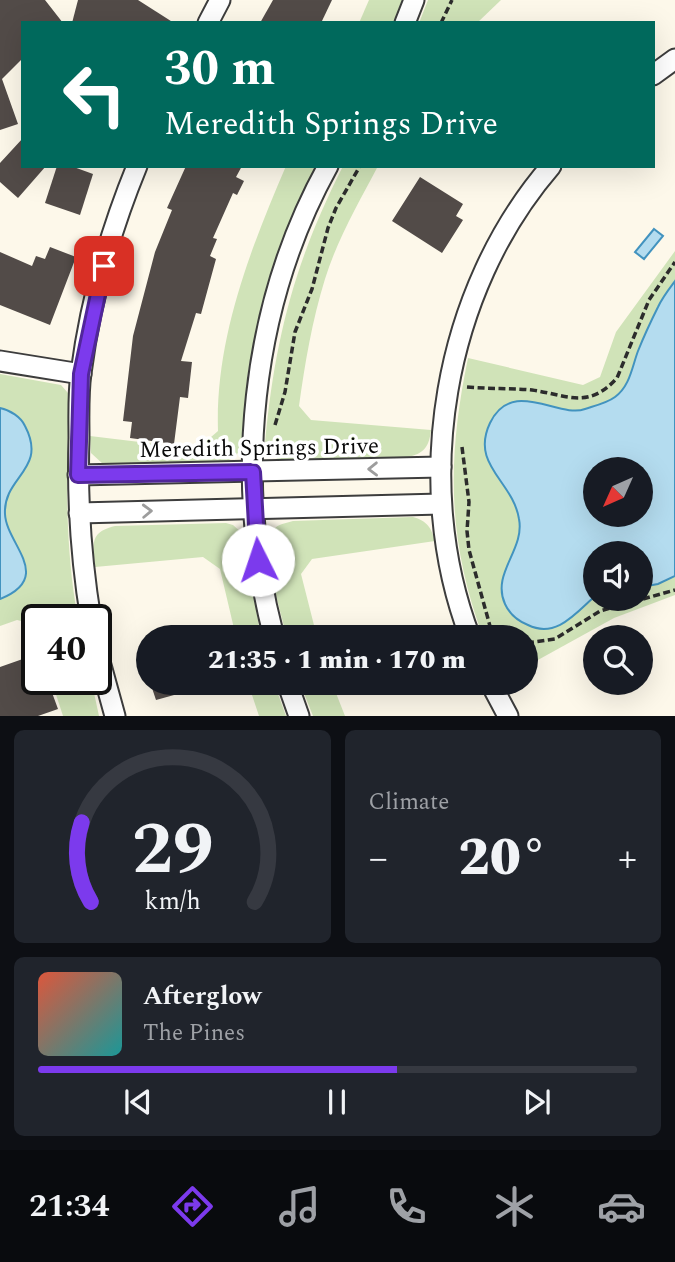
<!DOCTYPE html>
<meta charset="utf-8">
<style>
body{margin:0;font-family:Spectral,serif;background:#20242c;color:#f1f3f6;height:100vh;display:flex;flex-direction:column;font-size:26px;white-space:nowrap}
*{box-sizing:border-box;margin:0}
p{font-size:23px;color:#9ea1a6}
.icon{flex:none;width:38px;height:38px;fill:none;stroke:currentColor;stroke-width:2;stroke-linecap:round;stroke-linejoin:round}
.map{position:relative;height:716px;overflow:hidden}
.details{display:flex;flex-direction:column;gap:14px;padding:14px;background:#0d0f14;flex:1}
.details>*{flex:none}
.hud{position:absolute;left:21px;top:21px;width:634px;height:147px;border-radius:0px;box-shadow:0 7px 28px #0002;background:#00695c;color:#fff;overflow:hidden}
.needle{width:46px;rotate:225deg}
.controls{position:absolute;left:583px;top:457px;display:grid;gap:14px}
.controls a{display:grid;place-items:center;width:70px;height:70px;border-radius:50%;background:#171b24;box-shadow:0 7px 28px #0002;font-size:35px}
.speed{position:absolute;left:21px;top:604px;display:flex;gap:14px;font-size:35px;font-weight:700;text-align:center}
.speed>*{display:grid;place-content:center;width:91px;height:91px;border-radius:50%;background:#171b24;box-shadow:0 7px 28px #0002;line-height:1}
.speed .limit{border:4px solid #111;border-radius:10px;background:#fff;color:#111}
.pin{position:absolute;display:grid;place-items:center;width:60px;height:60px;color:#fff;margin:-30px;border-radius:14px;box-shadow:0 4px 10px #0006}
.me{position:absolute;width:77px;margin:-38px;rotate:356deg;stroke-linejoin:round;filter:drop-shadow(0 0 5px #0008)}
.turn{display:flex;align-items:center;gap:24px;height:147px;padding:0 28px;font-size:32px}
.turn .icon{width:91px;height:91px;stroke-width:2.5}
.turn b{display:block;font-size:49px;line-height:60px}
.big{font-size:52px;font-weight:800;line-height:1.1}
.details .tile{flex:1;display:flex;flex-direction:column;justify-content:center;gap:10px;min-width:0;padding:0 24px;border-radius:10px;background:#20242c}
.details .dial{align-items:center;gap:0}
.dial svg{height:182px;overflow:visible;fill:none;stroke:#363941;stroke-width:7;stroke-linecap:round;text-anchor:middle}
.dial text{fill:#f1f3f6;stroke:none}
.song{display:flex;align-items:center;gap:21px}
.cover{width:84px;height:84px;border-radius:10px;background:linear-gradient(135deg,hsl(10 70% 55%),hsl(180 70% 35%))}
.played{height:7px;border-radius:4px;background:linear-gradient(90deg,#7c3aed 60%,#363941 60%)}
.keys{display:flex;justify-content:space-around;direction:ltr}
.heat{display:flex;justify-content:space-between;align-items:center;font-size:38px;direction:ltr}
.details .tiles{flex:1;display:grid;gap:14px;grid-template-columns:1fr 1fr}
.tile:last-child{grid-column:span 2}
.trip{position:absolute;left:136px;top:625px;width:402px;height:70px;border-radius:35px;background:#171b24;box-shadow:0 7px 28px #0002;font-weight:800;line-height:70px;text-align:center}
.tab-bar{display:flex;height:112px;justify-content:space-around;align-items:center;background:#090b0e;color:#9ea1a6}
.tab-bar .icon{width:49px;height:49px}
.tab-bar .on{color:#7c3aed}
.tab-bar b{font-size:32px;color:#f1f3f6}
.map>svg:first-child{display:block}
.green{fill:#d0e3b8;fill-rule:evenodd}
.water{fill:#b4dcef;stroke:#4293bf;stroke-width:2;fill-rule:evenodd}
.building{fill:#524b48}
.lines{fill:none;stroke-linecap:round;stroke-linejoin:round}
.minor-casing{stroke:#3d3d3d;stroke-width:23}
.path{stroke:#2c2c2c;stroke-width:3.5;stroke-dasharray:7 3.5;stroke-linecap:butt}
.minor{stroke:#fff;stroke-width:19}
.oneway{stroke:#9d9d9d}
.route-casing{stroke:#51269a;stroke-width:18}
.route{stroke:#7c3aed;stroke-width:12}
.labels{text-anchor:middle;stroke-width:7;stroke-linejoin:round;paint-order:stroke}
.street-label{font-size:23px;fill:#0a0a0a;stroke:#fff}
</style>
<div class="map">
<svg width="675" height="716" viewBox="0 0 675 716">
<rect width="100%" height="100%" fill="#fdf8ea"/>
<g class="green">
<path d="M369 0H402L393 23H359Z"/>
<path d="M428 0H501L477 23H419Z"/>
<path d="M286 166H316C280 230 261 302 248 373 244 394 247 430 241 448 236 459 226 462 215 463L103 464 91 453 90 436 181 447 203 444 218 431C215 339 250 250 286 166Z"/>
<path d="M343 166H378C359 202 337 240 325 279 312 321 305 363 299 406L311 420 431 430C429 447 424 454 407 457L283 461C273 458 269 453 265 443 275 337 295 261 343 166Z"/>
<path d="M675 251V595L614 618 527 666V637H483C447 539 447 459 468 358L583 385 600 377 616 332ZM595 469H640V514H595ZM595 553H640V598H595Z"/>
<path d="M0 374 61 385 68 393 69 405C66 477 65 549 78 619L37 620V636L33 624 17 620 0 626Z"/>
<path d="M413 517C427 521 431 527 435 541L312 559 301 574 317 637H287C282 616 260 546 273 530 278 524 286 523 293 521Z"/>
<path d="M226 523 233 525 242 533 261 637H236L220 569 203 557 95 567C93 545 89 532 115 526Z"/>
<path d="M51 679H91L99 716H63Z"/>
<path d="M248 683H274L286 716H259Z"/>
<path d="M300 683H332L345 716H313Z"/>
</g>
<g class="water">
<path d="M654 229 663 236 644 259 635 252Z"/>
<path d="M675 281V576L658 584 641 587 640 553H595V596C576 613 556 639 528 625 518 621 510 615 505 604 491 573 525 550 519 519 513 481 470 465 490 423 512 377 559 419 585 409 594 406 607 403 615 397 630 386 632 367 638 351 644 336 651 321 658 307 662 298 669 289 675 281ZM595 469H640V514H595Z"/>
<path d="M0 408C10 410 21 417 25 426 48 470 3 476 5 514 6 544 55 577 0 599Z"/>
</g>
<g class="building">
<path d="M0 0H45L63 23H23V58L2 79 18 124 0 130Z"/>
<path d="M78 0H138L174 23H72Z"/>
<path d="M273 0H332L321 23H260Z"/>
<path d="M23 138V166H46L18 198 0 182V163Z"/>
<path d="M57 166H71L93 174 80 215 45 203Z"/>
<path d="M186 166H242L236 177 244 181 237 195 233 193 213 238 217 239 210 256 216 259 201 314 196 313 181 361 192 362 188 398 180 397 174 444 130 438 132 422 123 421 133 336 155 252 172 210 167 208Z"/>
<path d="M420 177 463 204 456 216 463 220 442 253 392 221Z"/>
<path d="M50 247 76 257 50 325 0 305V252L32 266 36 256 45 259Z"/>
<path d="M37 654V679H47L58 709 38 716H0V667Z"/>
<path d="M150 682H202L203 687 156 700Z"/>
</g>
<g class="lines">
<defs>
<g id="minor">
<path d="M208 23 220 0"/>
<path d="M405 23 414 0"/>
<path d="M653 75 675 59"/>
<path d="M0 361 81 374"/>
<path d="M78 475 441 467"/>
<path d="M79 513 441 504"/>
<path d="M91 620C81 559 77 499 79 438 79 417 78 394 81 373 90 303 110 232 137 166"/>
<path d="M274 637C233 482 250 307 328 166"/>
<path d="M470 637C411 483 443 291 551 166"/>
<path d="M96 647 115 716"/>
<path d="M287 682 299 716"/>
<path d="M490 682 508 716"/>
</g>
</defs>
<use href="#minor" class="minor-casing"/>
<g class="path">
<path d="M441 23 452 0"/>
<path d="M467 387C489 389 510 388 532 390 567 395 588 410 617 378L649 300 675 262"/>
<path d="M275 425 285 392 295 332 312 289 328 228 336 208 360 166"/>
<path d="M462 447 469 502 467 531 469 550 493 637"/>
<path d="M527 643 555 639 600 611 675 590"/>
</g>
<use href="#minor" class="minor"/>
</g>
<defs><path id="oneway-chevron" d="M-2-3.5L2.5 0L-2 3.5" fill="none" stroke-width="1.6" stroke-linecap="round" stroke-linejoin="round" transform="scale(1.75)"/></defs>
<g class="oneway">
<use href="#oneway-chevron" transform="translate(373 469) rotate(179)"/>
<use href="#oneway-chevron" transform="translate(147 511) rotate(-2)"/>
</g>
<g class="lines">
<defs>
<path id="route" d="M104 266 81 374 78 475 253 472 258 560"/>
</defs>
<use href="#route" class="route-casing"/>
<use href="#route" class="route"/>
</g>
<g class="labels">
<g class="street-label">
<text transform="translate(259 447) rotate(-1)" y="8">Meredith Springs Drive</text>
</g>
</g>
</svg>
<div class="controls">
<a><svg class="needle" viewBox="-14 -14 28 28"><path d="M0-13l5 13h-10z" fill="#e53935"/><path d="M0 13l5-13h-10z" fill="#9ea1a6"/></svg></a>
<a><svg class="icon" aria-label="sound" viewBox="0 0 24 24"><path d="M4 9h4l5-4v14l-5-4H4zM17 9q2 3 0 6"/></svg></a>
<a><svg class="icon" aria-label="search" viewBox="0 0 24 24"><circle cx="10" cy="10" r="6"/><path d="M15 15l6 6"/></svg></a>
</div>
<div class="speed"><div class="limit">40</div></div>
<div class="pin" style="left:104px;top:266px;background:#d93025"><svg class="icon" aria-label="arrive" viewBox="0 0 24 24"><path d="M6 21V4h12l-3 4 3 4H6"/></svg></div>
<svg class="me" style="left:258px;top:560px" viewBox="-20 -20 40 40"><circle r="19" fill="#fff"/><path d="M0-13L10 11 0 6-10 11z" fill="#7c3aed"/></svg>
<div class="trip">21:35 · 1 min · 170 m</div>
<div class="hud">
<div class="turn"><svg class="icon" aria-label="left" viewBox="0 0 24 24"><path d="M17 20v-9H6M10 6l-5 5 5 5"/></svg><div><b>30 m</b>Meredith Springs Drive</div></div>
</div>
</div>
<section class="details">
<div class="tiles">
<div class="tile dial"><svg viewBox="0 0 100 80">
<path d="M14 69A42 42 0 1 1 86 69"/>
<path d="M14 69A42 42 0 0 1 10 34" stroke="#7c3aed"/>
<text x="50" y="56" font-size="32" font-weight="700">29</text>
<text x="50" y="72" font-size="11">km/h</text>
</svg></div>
<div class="tile"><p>Climate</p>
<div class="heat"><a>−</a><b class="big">20°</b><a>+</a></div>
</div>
<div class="tile">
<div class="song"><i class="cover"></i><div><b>Afterglow</b><p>The Pines</p></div></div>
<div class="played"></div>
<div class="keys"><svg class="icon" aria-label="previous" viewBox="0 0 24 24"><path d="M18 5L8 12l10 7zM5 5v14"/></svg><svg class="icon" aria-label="pause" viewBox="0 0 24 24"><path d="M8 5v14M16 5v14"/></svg><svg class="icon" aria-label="next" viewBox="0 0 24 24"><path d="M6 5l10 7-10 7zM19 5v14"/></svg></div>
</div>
</div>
</section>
<nav class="tab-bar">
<b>21:34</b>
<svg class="icon on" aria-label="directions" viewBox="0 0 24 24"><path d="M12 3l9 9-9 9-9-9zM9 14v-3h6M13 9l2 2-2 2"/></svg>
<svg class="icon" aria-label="music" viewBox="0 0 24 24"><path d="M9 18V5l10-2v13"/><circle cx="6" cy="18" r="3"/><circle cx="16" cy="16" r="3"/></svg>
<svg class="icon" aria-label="phone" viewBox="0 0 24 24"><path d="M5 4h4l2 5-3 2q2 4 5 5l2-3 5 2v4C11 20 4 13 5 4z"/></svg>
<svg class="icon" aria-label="climate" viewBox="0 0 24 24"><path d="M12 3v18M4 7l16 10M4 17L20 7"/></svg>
<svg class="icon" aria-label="car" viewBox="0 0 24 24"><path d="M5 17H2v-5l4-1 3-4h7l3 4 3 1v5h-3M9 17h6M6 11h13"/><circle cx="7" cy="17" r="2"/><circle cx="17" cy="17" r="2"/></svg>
</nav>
